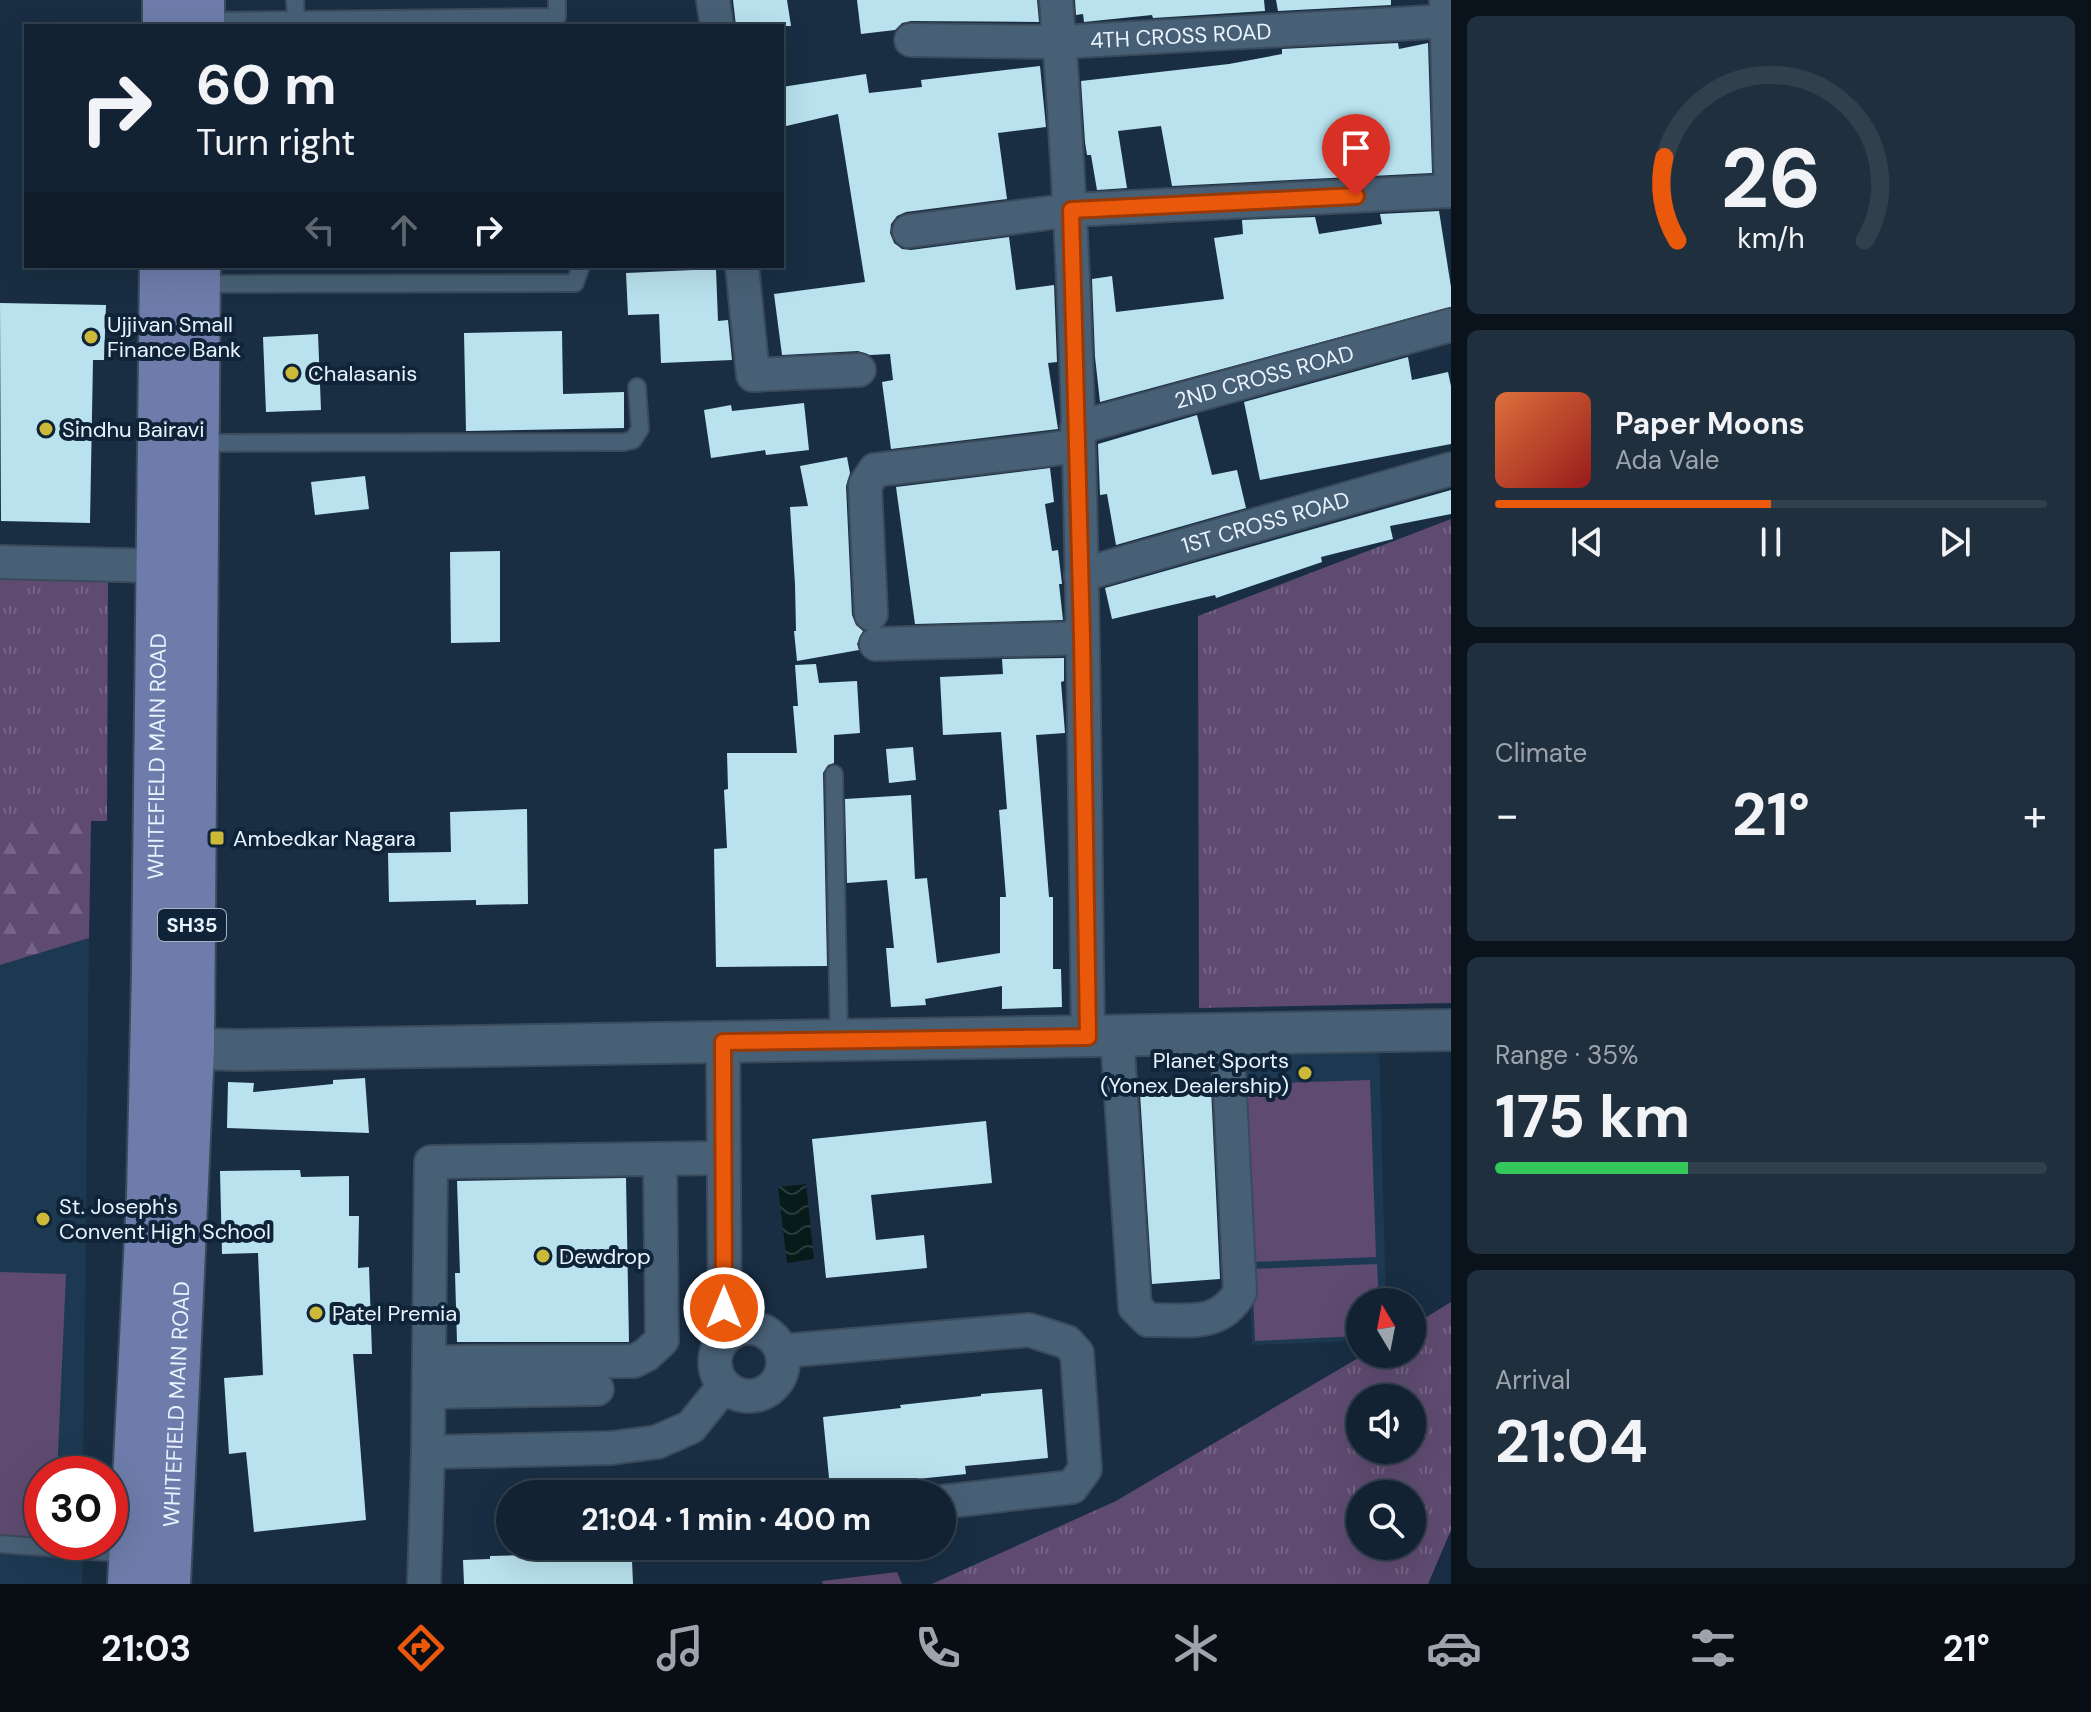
<!DOCTYPE html>
<meta charset="utf-8">
<style>
body{margin:0;font-family:"DM Sans",sans-serif;background:#202f3e;color:#f1f3f6;height:100vh;display:flex;flex-direction:column;font-size:30px;white-space:nowrap}
*{box-sizing:border-box;margin:0}
p{font-size:26px;color:#9da4ac}
.icon{flex:none;width:44px;height:44px;fill:none;stroke:currentColor;stroke-width:2;stroke-linecap:round;stroke-linejoin:round}
.map{position:relative;flex:1;overflow:hidden}
.panel{display:flex;flex-direction:column;gap:16px;padding:16px;background:#0a131c;width:640px}
.panel>*{flex:none}
.guide{position:absolute;left:24px;top:24px;width:760px;height:244px;border-radius:0px;box-shadow:0 8px 32px #0002,0 0 0 2px #323f4d;background:#132232;color:#f1f3f6;overflow:hidden}
.needle{width:52px;rotate:350deg}
.buttons{position:absolute;left:1346px;top:1288px;display:grid;gap:16px}
.buttons a{display:grid;place-items:center;width:80px;height:80px;border-radius:50%;background:#132232;box-shadow:0 8px 32px #0002,0 0 0 2px #323f4d;font-size:40px}
.speed{position:absolute;left:24px;top:1456px;display:flex;gap:16px;font-size:40px;font-weight:700;text-align:center}
.speed>*{display:grid;place-content:center;width:104px;height:104px;border-radius:50%;background:#132232;box-shadow:0 8px 32px #0002,0 0 0 2px #323f4d;line-height:1}
.speed .limit{border:12px solid #d22;background:#fff;color:#111}
.pin{position:absolute;display:grid;place-items:center;width:68px;height:68px;color:#fff;margin:-82px -34px;border-radius:50% 50% 50% 0;rotate:-45deg;box-shadow:0 0 8px #0007}
.pin .icon{rotate:45deg}
.me{position:absolute;width:88px;margin:-44px;rotate:0deg;stroke-linejoin:round;filter:drop-shadow(0 0 6px #0008)}
.turn{display:flex;align-items:center;gap:28px;height:168px;padding:0 40px;font-size:36px}
.turn .icon{width:104px;height:104px;stroke-width:2.5}
.turn b{display:block;font-size:56px;line-height:68px}
.lanes{display:flex;align-items:center;height:76px;padding:0 40px;background:#0003;justify-content:center;gap:40px;direction:ltr}
.lanes .off{opacity:.35}
.big{font-size:60px;font-weight:700;line-height:1.1}
.panel .tile{flex:1;display:flex;flex-direction:column;justify-content:center;gap:12px;min-width:0;padding:0 28px;border-radius:12px;background:#202f3e}
.panel .dial{align-items:center;gap:0}
.dial svg{height:208px;overflow:visible;fill:none;stroke:#323f4d;stroke-width:7;stroke-linecap:round;text-anchor:middle}
.dial text{fill:#f1f3f6;stroke:none}
.song{display:flex;align-items:center;gap:24px}
.cover{width:96px;height:96px;border-radius:12px;background:linear-gradient(135deg,hsl(20 70% 55%),hsl(0 70% 35%))}
.played{height:8px;border-radius:4px;background:linear-gradient(90deg,#ea580c 50%,#323f4d 50%)}
.keys{display:flex;justify-content:space-around;direction:ltr}
.heat{display:flex;justify-content:space-between;align-items:center;font-size:44px;direction:ltr}
.charge{height:12px;border-radius:6px;background:linear-gradient(90deg,#34c759 35%,#323f4d 0)}
.trip{position:absolute;left:496px;top:1480px;width:460px;height:80px;border-radius:40px;background:#132232;box-shadow:0 8px 32px #0002,0 0 0 2px #323f4d;font-weight:700;line-height:80px;text-align:center}
.tabs{display:flex;height:128px;justify-content:space-around;align-items:center;background:#080e14;color:#9da4ac}
.tabs .icon{width:56px;height:56px}
.tabs .current{color:#ea580c}
.tabs b{font-size:36px;color:#f1f3f6}
main{display:flex;flex:1;min-height:0}
.map>svg:first-child{display:block}
.built{fill:#1d3952}
.grass{fill:url(#grass-tufts);fill-rule:evenodd}
.forest{fill:url(#forest-firs)}
.green{fill:#5f4b71}
.water{fill:url(#water-waves)}
.building{fill:#b9e2ee}
.lines{fill:none;stroke-linecap:round;stroke-linejoin:round}
.service-casing{stroke:#3a4b5c;stroke-width:20}
.minor-casing{stroke:#3a4b5c;stroke-width:36}
.tertiary-casing{stroke:#3a4b5c;stroke-width:44}
.primary-casing{stroke:#3a4b5c;stroke-width:48}
.service{stroke:#486076;stroke-width:16}
.minor{stroke:#486076;stroke-width:32}
.tertiary{stroke:#486076;stroke-width:40}
.primary{stroke:#6e7cab;stroke-width:44}
.route-casing{stroke:#983908;stroke-width:20}
.route{stroke:#ea580c;stroke-width:14}
.poi-dot{fill:#cdb938;stroke:#0f2438;stroke-width:3}
.labels{text-anchor:middle;stroke-width:8;stroke-linejoin:round;paint-order:stroke}
.shield{fill:#0f2438;stroke:#a7b5c3;stroke-width:2}
.shield-label{font-size:20px;font-weight:bold;fill:#e8f3fe}
.street-label{font-size:22px;fill:#e8f3fe;stroke:#0f2438}
.poi-label{font-size:22px;fill:#e8f3fe;stroke:#0f2438;text-anchor:start}
</style>
<main>
<div class="map">
<svg width="1451" height="1584" viewBox="0 0 1451 1584">
<defs>
<pattern id="grass-tufts" width="24" height="20" patternUnits="userSpaceOnUse" patternTransform="scale(2)"><rect width="24" height="20" fill="#5f4b71"/><path d="M3 7l-1-3M5 7V3M7 7l1-3M15 17l-1-3M17 17v-4M19 17l1-3" fill="none" stroke="#766586"/></pattern>
<pattern id="forest-firs" width="22" height="20" patternUnits="userSpaceOnUse" patternTransform="scale(2)"><rect width="22" height="20" fill="#5f4b71"/><path d="M5 1l3.5 6h-7zM16 11l3.5 6h-7z" fill="#766586"/></pattern>
<pattern id="water-waves" width="16" height="10" patternUnits="userSpaceOnUse" patternTransform="scale(2)"><rect width="16" height="10" fill="#061b1a"/><path d="M0 5q4-4 8 0t8 0" fill="none" stroke="#2a3d3c"/></pattern>
</defs>
<rect width="100%" height="100%" fill="#192e43"/>
<g class="built">
<path d="M89 938 83 1474H42V1542H83L82 1584H0V965Z"/>
<path d="M1379 1041 1386 1302H1360V1341L1252 1345 1243 1045Z"/>
</g>
<g class="grass">
<path d="M1451 519V1003L1199 1008 1198 616Z"/>
<path d="M0 579 108 580 107 821H0Z"/>
<path d="M1451 1302V1530L1428 1584H932L1116 1501 1365 1354H1412V1326ZM1360 1398H1412V1450H1360ZM1360 1494H1412V1546H1360Z"/>
</g>
<path class="forest" d="M0 821H91L89 938 0 965Z"/>
<g class="green">
<path d="M1370 1080 1376 1257 1253 1262 1247 1084Z"/>
<path d="M1377 1264 1379 1302H1360V1336L1255 1341 1252 1269Z"/>
<path d="M0 1272 66 1274 57 1474H42V1542L0 1546Z"/>
<path d="M897 1572 902 1584H823L822 1581Z"/>
</g>
<path class="water" d="M806 1184 814 1259 787 1263 778 1187Z"/>
<g class="building">
<path d="M733 0H787L791 26H736Z"/>
<path d="M857 0H1037L1039 22 911 21 902 23 895 30 861 34Z"/>
<path d="M1075 0H1264L1265 11 1153 18 1152 15 1084 22 1083 14 1076 15Z"/>
<path d="M1276 0H1391V5L1278 11Z"/>
<path d="M1398 43 1399 49 1428 43 1432 173 1172 186 1161 126 1118 131 1127 188 1097 190 1091 155H1087L1085 142 1081 81 1229 64 1282 54V49Z"/>
<path d="M1040 66 1046 127 998 133 1007 199 906 212 897 216 891 224 890 233 894 243 902 249 911 250 1009 237 1016 290 1054 285 1057 362 1048 363 1058 429 891 449 882 382 893 380 890 354 870 355 858 351 782 355 774 294 865 282 838 114 782 127V87L866 74 869 93 922 87 921 80Z"/>
<path d="M1439 211 1451 287V307L1100 402 1095 357 1092 279 1112 276 1116 312 1224 299 1214 238 1243 234 1242 220 1315 217 1319 234 1382 224 1380 214Z"/>
<path d="M716 269 718 321 728 320 732 360 661 363 659 314 628 315 626 273Z"/>
<path d="M0 303 106 305 104 360H93L90 523 1 521Z"/>
<path d="M562 331 563 394 624 392V428L466 431 464 333Z"/>
<path d="M318 334 321 410 266 412 263 337Z"/>
<path d="M1408 357 1412 380 1448 372 1451 386V444L1260 480 1244 402Z"/>
<path d="M804 403 809 450 766 455 765 450 711 458 704 410 731 405 732 411Z"/>
<path d="M1197 415 1212 475 1237 470 1246 508 1116 545 1107 494 1100 495 1098 444Z"/>
<path d="M847 457 850 473 846 486 852 615 856 625 863 631 857 644 859 650 797 661 794 631H796L795 584 790 507 808 506 800 466Z"/>
<path d="M1050 468 1054 502 1045 504 1052 551 1058 550 1062 584H1059L1063 620 915 624 896 487Z"/>
<path d="M365 476 369 509 315 515 311 482Z"/>
<path d="M1451 490V514L1390 526 1393 539 1321 557 1322 562 1216 598 1215 595 1112 619 1105 588Z"/>
<path d="M500 551V642L451 643 450 552Z"/>
<path d="M1064 658V681L1061 682 1065 733 1036 735 1049 897H1053V969H1061L1062 1007 1002 1009V986L925 999 926 1005 891 1007 886 948H894L887 880 847 883 845 799 911 795 915 879 927 878 937 963 1000 953V897H1006L999 810 1007 809 1001 732 943 735 940 677 1003 674 1002 659Z"/>
<path d="M816 664 819 683 857 681 860 733 834 735V763L828 765 823 773 827 966 716 967 714 849 727 848 724 790 728 789 727 753H797L793 706H798L795 665Z"/>
<path d="M913 747 916 780 889 783 886 749Z"/>
<path d="M527 809 528 904 476 905V900L389 902 388 853 451 852 450 812Z"/>
<path d="M365 1078 369 1133 227 1128 228 1082 254 1083 253 1092 333 1084V1080Z"/>
<path d="M1211 1088 1220 1279 1152 1284 1140 1093Z"/>
<path d="M986 1121 992 1183 871 1195 876 1240 924 1235 927 1268 826 1278 812 1139Z"/>
<path d="M300 1170 301 1177 349 1176V1216H359L358 1268 369 1267 372 1354H353L366 1520 254 1532 246 1452 229 1454 224 1378 263 1375 258 1253 222 1254 220 1171Z"/>
<path d="M626 1178 629 1342H457L455 1273H460L457 1181Z"/>
<path d="M1042 1389 1048 1458 965 1466 966 1474 830 1488 823 1417 901 1408 900 1405 981 1396V1394Z"/>
<path d="M619 1553V1561L632 1560 633 1584H464L463 1560 490 1559V1556Z"/>
</g>
<g class="lines">
<defs>
<g id="service">
<path d="M295 0 296 20"/>
<path d="M204 21 557 17V0"/>
<path d="M199 284 575 283 581 266"/>
<path d="M197 443 624 442 633 440 640 429 637 387"/>
<path d="M834 774 839 1039"/>
<path d="M0 1544 131 1554"/>
</g>
<g id="minor">
<path d="M713 0 717 26"/>
<path d="M1056 0C1084 345 1083 691 1088 1037"/>
<path d="M1446 0 1451 191"/>
<path id="s1" d="M911 40 1059 42 1451 21"/>
<path d="M909 231 1071 210 1451 191"/>
<path d="M742 266 753 375 859 370"/>
<path id="s2" d="M1077 428 1451 325"/>
<path d="M0 562 159 566"/>
<path id="s3" d="M1081 575 1451 469"/>
<path d="M871 614 865 485 875 470 1078 446"/>
<path d="M876 644 1082 638"/>
<path d="M1117 1036 1135 1307 1148 1320C1186 1319 1219 1329 1240 1292L1227 1034"/>
<path d="M723 1042 725 1338"/>
<circle cx="749" cy="1362" r="34"/>
<path d="M782 1351 1029 1330 1067 1342 1077 1353 1085 1469 1072 1487 942 1502"/>
<path d="M431 1362 634 1361 646 1355 662 1340 660 1160"/>
<path d="M430 1392 597 1389"/>
<path d="M428 1452 431 1162 724 1158"/>
<path d="M424 1584 428 1452 611 1448 657 1442 691 1427 724 1386"/>
</g>
<path id="tertiary" d="M161 1048 239 1050 1451 1030"/>
<g id="primary">
<path d="M165 26V0"/>
<path d="M202 26V0"/>
<path id="s4" d="M130 1584 149 1196 154 972 162 266"/>
<path id="s5" d="M168 1584 192 1047 198 266"/>
</g>
</defs>
<use href="#service" class="service-casing"/>
<use href="#minor" class="minor-casing"/>
<use href="#tertiary" class="tertiary-casing"/>
<use href="#primary" class="primary-casing"/>
<use href="#service" class="service"/>
<use href="#minor" class="minor"/>
<use href="#tertiary" class="tertiary"/>
<use href="#primary" class="primary"/>
</g>
<g class="lines">
<defs>
<path id="route" d="M724 1308 723 1042 1088 1037 1082 638 1071 210 1356 196"/>
</defs>
<use href="#route" class="route-casing"/>
<use href="#route" class="route"/>
</g>
<g class="poi-dot">
<circle cx="91" cy="337" r="8"/>
<circle cx="292" cy="373" r="8"/>
<circle cx="46" cy="429" r="8"/>
<rect x="209" y="830" width="16" height="16" rx="4"/>
<circle cx="1305" cy="1073" r="8"/>
<circle cx="43" cy="1219" r="8"/>
<circle cx="543" cy="1256" r="8"/>
<circle cx="316" cy="1313" r="8"/>
</g>
<g class="labels">
<rect class="shield" x="158" y="909" width="68" height="32" rx="6"/>
<g class="shield-label">
<text x="192" y="932">SH35</text>
</g>
<g class="street-label">
<text dy="8" stroke="none"><textPath href="#s1" startOffset="270">4TH CROSS ROAD</textPath></text>
<text dy="8" stroke="none"><textPath href="#s2" startOffset="194">2ND CROSS ROAD</textPath></text>
<text dy="8" stroke="none"><textPath href="#s3" startOffset="192">1ST CROSS ROAD</textPath></text>
<text dy="8" stroke="none"><textPath href="#s4" startOffset="828">WHITEFIELD MAIN ROAD</textPath></text>
<text dy="8" stroke="none"><textPath href="#s5" startOffset="180">WHITEFIELD MAIN ROAD</textPath></text>
</g>
<g class="poi-label">
<text x="107" y="332">Ujjivan Small<tspan x="107" dy="25">Finance Bank</tspan></text>
<text x="308" y="381">Chalasanis</text>
<text x="62" y="437">Sindhu Bairavi</text>
<text x="233" y="846">Ambedkar Nagara</text>
<text x="1289" y="1068" text-anchor="end">Planet Sports<tspan x="1289" dy="25">(Yonex Dealership)</tspan></text>
<text x="59" y="1214">St. Joseph's<tspan x="59" dy="25">Convent High School</tspan></text>
<text x="559" y="1264">Dewdrop</text>
<text x="332" y="1321">Patel Premia</text>
</g>
</g>
</svg>
<div class="buttons">
<a><svg class="needle" viewBox="-14 -14 28 28"><path d="M0-13l5 13h-10z" fill="#e53935"/><path d="M0 13l5-13h-10z" fill="#9da4ac"/></svg></a>
<a><svg class="icon" aria-label="sound" viewBox="0 0 24 24"><path d="M4 9h4l5-4v14l-5-4H4zM17 9q2 3 0 6"/></svg></a>
<a><svg class="icon" aria-label="search" viewBox="0 0 24 24"><circle cx="10" cy="10" r="6"/><path d="M15 15l6 6"/></svg></a>
</div>
<div class="speed"><div class="limit">30</div></div>
<div class="pin" style="left:1356px;top:196px;background:#d93025"><svg class="icon" aria-label="arrive" viewBox="0 0 24 24"><path d="M6 21V4h12l-3 4 3 4H6"/></svg></div>
<svg class="me" style="left:724px;top:1308px" viewBox="-20 -20 40 40"><circle r="17" fill="#ea580c" stroke="#fff" stroke-width="3"/><path d="M0-11L8 9 0 5-8 9z" fill="#fff"/></svg>
<div class="trip">21:04 · 1 min · 400 m</div>
<div class="guide">
<div class="turn"><svg class="icon" aria-label="right" viewBox="0 0 24 24"><path d="M7 20v-9h11M14 6l5 5-5 5"/></svg><div><b>60 m</b>Turn right</div></div>
<div class="lanes"><svg class="icon off" aria-label="left" viewBox="0 0 24 24"><path d="M17 20v-9H6M10 6l-5 5 5 5"/></svg><svg class="icon off" aria-label="ahead" viewBox="0 0 24 24"><path d="M12 20V5M6 11l6-6 6 6"/></svg><svg class="icon" aria-label="right" viewBox="0 0 24 24"><path d="M7 20v-9h11M14 6l5 5-5 5"/></svg></div>
</div>
</div>
<section class="panel">
<div class="tile dial"><svg viewBox="0 0 100 80">
<path d="M14 69A42 42 0 1 1 86 69"/>
<path d="M14 69A42 42 0 0 1 9 37" stroke="#ea580c"/>
<text x="50" y="56" font-size="32" font-weight="700">26</text>
<text x="50" y="72" font-size="11">km/h</text>
</svg></div>
<div class="tile">
<div class="song"><i class="cover"></i><div><b>Paper Moons</b><p>Ada Vale</p></div></div>
<div class="played"></div>
<div class="keys"><svg class="icon" aria-label="previous" viewBox="0 0 24 24"><path d="M18 5L8 12l10 7zM5 5v14"/></svg><svg class="icon" aria-label="pause" viewBox="0 0 24 24"><path d="M8 5v14M16 5v14"/></svg><svg class="icon" aria-label="next" viewBox="0 0 24 24"><path d="M6 5l10 7-10 7zM19 5v14"/></svg></div>
</div>
<div class="tile"><p>Climate</p>
<div class="heat"><a>−</a><b class="big">21°</b><a>+</a></div>
</div>
<div class="tile"><p>Range · 35%</p><b class="big">175 km</b><div class="charge"></div></div>
<div class="tile"><p>Arrival</p><b class="big">21:04</b></div>
</section>
</main>
<nav class="tabs">
<b>21:03</b>
<svg class="icon current" aria-label="directions" viewBox="0 0 24 24"><path d="M12 3l9 9-9 9-9-9zM9 14v-3h6M13 9l2 2-2 2"/></svg>
<svg class="icon" aria-label="music" viewBox="0 0 24 24"><path d="M9 18V5l10-2v13"/><circle cx="6" cy="18" r="3"/><circle cx="16" cy="16" r="3"/></svg>
<svg class="icon" aria-label="phone" viewBox="0 0 24 24"><path d="M5 4h4l2 5-3 2q2 4 5 5l2-3 5 2v4C11 20 4 13 5 4z"/></svg>
<svg class="icon" aria-label="climate" viewBox="0 0 24 24"><path d="M12 3v18M4 7l16 10M4 17L20 7"/></svg>
<svg class="icon" aria-label="car" viewBox="0 0 24 24"><path d="M5 17H2v-5l4-1 3-4h7l3 4 3 1v5h-3M9 17h6M6 11h13"/><circle cx="7" cy="17" r="2"/><circle cx="17" cy="17" r="2"/></svg>
<svg class="icon" aria-label="filters" viewBox="0 0 24 24"><path d="M4 7h16M4 17h16"/><circle cx="9" cy="7" r="2"/><circle cx="15" cy="17" r="2"/></svg>
<b>21°</b>
</nav>
